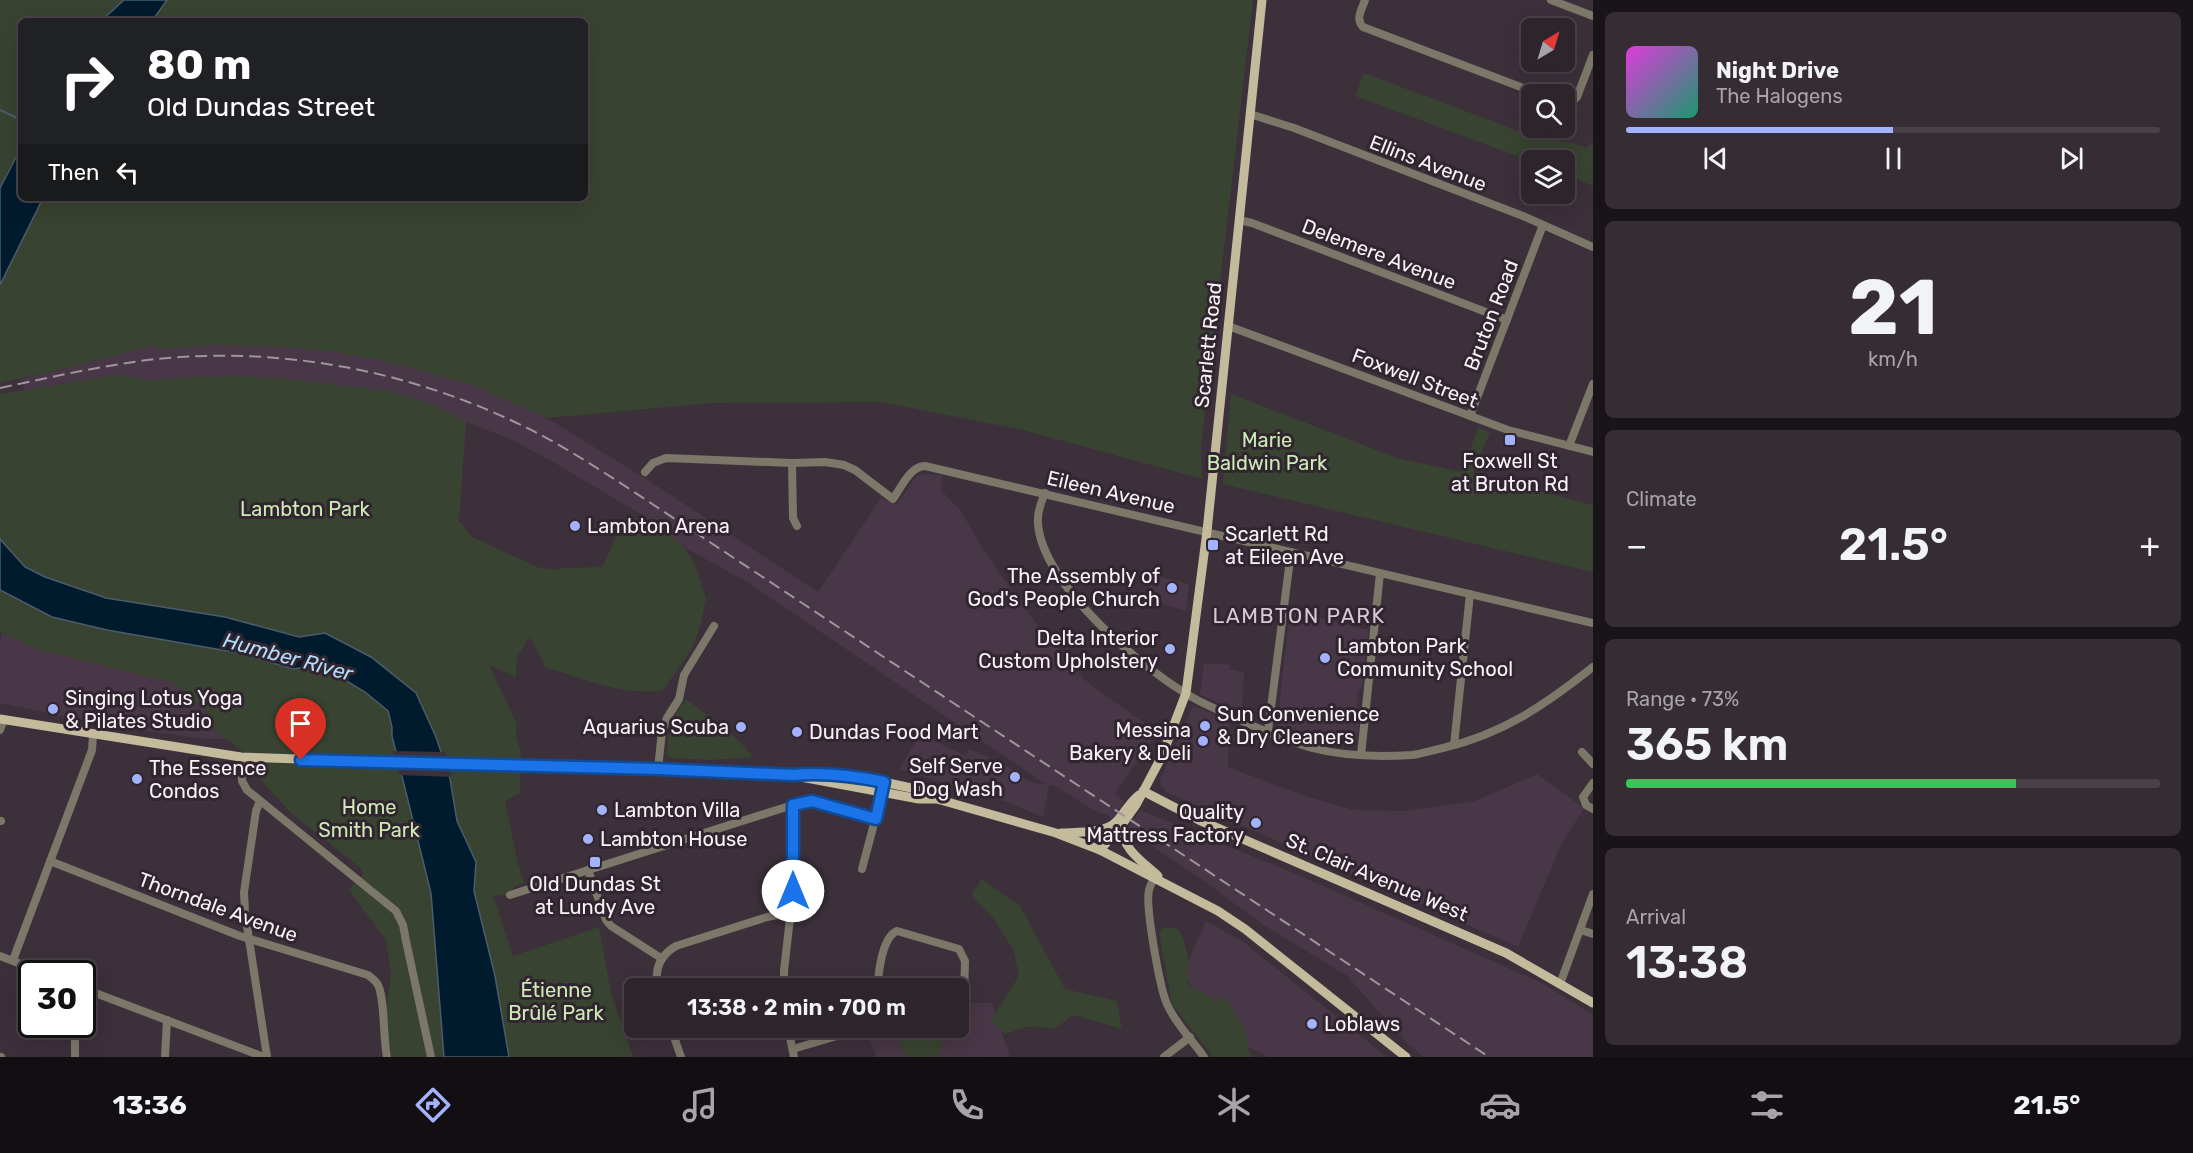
<!DOCTYPE html>
<meta charset="utf-8">
<style>
body{margin:0;font-family:Rubik,sans-serif;background:#352c34;color:#f1f3f6;height:100vh;display:flex;flex-direction:column;font-size:22px;white-space:nowrap}
*{box-sizing:border-box;margin:0}
p{font-size:20px;color:#a7a4a9}
.icon{flex:none;width:33px;height:33px;fill:none;stroke:currentColor;stroke-width:2;stroke-linecap:round;stroke-linejoin:round}
.map{position:relative;flex:1;overflow:hidden}
.details{display:flex;flex-direction:column;gap:12px;padding:12px;background:#191418;width:600px}
.details>*{flex:none}
.hud{position:absolute;left:18px;top:18px;width:570px;height:183px;border-radius:9px;box-shadow:0 6px 24px #0002,0 0 0 2px #484148;background:#202124;color:#fff;overflow:hidden}
.needle{width:39px;rotate:38deg}
.tools{position:absolute;left:1521px;top:18px;display:grid;gap:12px}
.tools a{display:grid;place-items:center;width:54px;height:54px;border-radius:9px;background:#2d242c;box-shadow:0 6px 24px #0002,0 0 0 2px #484148;font-size:30px}
.speed{position:absolute;left:18px;top:960px;display:flex;gap:12px;font-size:30px;font-weight:700;text-align:center}
.speed>*{display:grid;place-content:center;width:78px;height:78px;border-radius:50%;background:#2d242c;box-shadow:0 6px 24px #0002,0 0 0 2px #484148;line-height:1}
.speed .limit{border:3px solid #111;border-radius:9px;background:#fff;color:#111}
.pin{position:absolute;display:grid;place-items:center;width:51px;height:51px;color:#fff;margin:-62px -26px;border-radius:50% 50% 50% 0;rotate:-45deg;box-shadow:0 0 6px #0007}
.pin .icon{rotate:45deg}
.me{position:absolute;width:66px;margin:-33px;rotate:0deg;stroke-linejoin:round;filter:drop-shadow(0 0 4px #0008)}
.turn{display:flex;align-items:center;gap:21px;height:126px;padding:0 30px;font-size:27px}
.turn .icon{width:78px;height:78px;stroke-width:2.5}
.turn b{display:block;font-size:42px;line-height:51px}
.then{display:flex;align-items:center;height:57px;padding:0 30px;background:#0003;gap:12px;font-size:22px}
.big{font-size:45px;font-weight:600;line-height:1.1}
.details .card{flex:1;display:flex;flex-direction:column;justify-content:center;gap:9px;min-width:0;padding:0 21px;border-radius:9px;background:#352c34}
.details .dial{align-items:center;gap:0}
.dial b{font-size:78px;line-height:1}
.song{display:flex;align-items:center;gap:18px}
.cover{width:72px;height:72px;border-radius:9px;background:linear-gradient(135deg,hsl(300 70% 55%),hsl(160 70% 35%))}
.played{height:6px;border-radius:3px;background:linear-gradient(90deg,#a3b2fd 50%,#484148 50%)}
.keys{display:flex;justify-content:space-around;direction:ltr}
.heat{display:flex;justify-content:space-between;align-items:center;font-size:33px;direction:ltr}
.charge{height:9px;border-radius:4px;background:linear-gradient(90deg,#34c759 73%,#484148 0)}
.trip{position:absolute;left:624px;top:978px;width:345px;height:60px;border-radius:9px;background:#2d242c;box-shadow:0 6px 24px #0002,0 0 0 2px #484148;font-weight:600;line-height:60px;text-align:center}
.tabs{display:flex;height:96px;justify-content:space-around;align-items:center;background:#120e12;color:#a7a4a9}
.tabs .icon{width:42px;height:42px}
.tabs .on{color:#a3b2fd}
.tabs b{font-size:27px;color:#f1f3f6}
main{display:flex;flex:1;min-height:0}
.map>svg:first-child{display:block}
.built{fill:#483746}
.green{fill:#394331}
.water{fill:#001b2e;stroke:#4b5c6b;stroke-width:1.5}
.pier{fill:#3c303b}
.lines{fill:none;stroke-linecap:round;stroke-linejoin:round}
.stream{stroke:#4b5c6b;stroke-width:2}
.minor{stroke:#7c7869;stroke-width:8}
.major{stroke:#c4ba9c;stroke-width:9}
.rail{stroke:#9e959d;stroke-width:2;stroke-dasharray:12 6;stroke-linecap:butt}
.route-casing{stroke:#114b97;stroke-width:15}
.route{stroke:#1a73e8;stroke-width:10}
.poi-dot{fill:#a3b2fd;stroke:#312630;stroke-width:2}
.labels{text-anchor:middle;stroke-width:6;stroke-linejoin:round;paint-order:stroke}
.street-label{font-size:20px;fill:#f9f2f8;stroke:#312630}
.park-label{font-size:20px;fill:#cdecb5;stroke:#312630}
.poi-label{font-size:20px;fill:#f9f2f8;stroke:#312630;text-anchor:start}
.neighbourhood-label{font-size:21px;letter-spacing:1.5px;fill:#d8c9d6;stroke:#312630}
.water-label{font-size:21px;font-style:italic;fill:#b3ddff;stroke:#312630}
</style>
<main>
<div class="map">
<svg width="1593" height="1057" viewBox="0 0 1593 1057">
<rect width="100%" height="100%" fill="#3c303b"/>
<g class="built">
<path d="M153 345 158 349 214 345 288 347 336 352 384 361 470 384 547 418 651 482 818 592 881 498 896 505 918 474 942 475 941 490 960 510 991 561 1040 628 1087 682 1157 732 1115 794 1124 801 1113 819 1104 813 1102 815 1053 785 1049 786 1043 817 1006 802 899 769 920 734 966 756 969 749 999 761 1030 782 1047 785 747 582 684 547 647 518 555 463 508 438 453 417 428 403 389 391 289 379 232 376 175 378 154 381 117 375 24 390 22 379Z"/>
<path d="M1150 574 1189 584 1186 611 1148 600Z"/>
<path d="M1290 611 1369 630 1362 687 1358 692 1356 720 1359 722 1356 743 1351 747 1306 738 1280 728 1277 724Z"/>
<path d="M2 633 37 649 174 683 238 739H205L116 727 0 703V643Z"/>
<path d="M1204 663 1230 665V669L1244 672 1242 715 1200 694Z"/>
<path d="M1193 706 1229 720 1228 767 1302 795 1353 810 1406 811 1475 801 1537 774 1584 808 1560 847 1518 947 1166 792 1161 786 1160 780Z"/>
<path d="M1140 810 1296 874 1542 983 1593 1015V1057H1424L1408 1044 1346 975 1265 926 1205 882 1127 829Z"/>
<path d="M1206 921 1242 941 1387 1057H1269L1247 1046 1217 1001 1193 988 1187 979 1185 972 1188 961Z"/>
<path d="M968 1003H992L1010 1057H876L866 1030 876 1028H958L959 1005Z"/>
</g>
<g class="green">
<path d="M0 0H124L101 21H21V148L0 188Z"/>
<path d="M167 0H1253L1201 447 1202 479 1023 430 882 402 711 403 547 418 470 384 384 361 336 352 288 347 214 345 158 349 153 345 68 368 0 383V285L43 198H585V21H152Z"/>
<path d="M1364 73 1535 137 1572 143 1585 147 1593 143V186L1565 174 1564 160 1531 161 1355 96Z"/>
<path d="M117 375 154 381 175 378 232 376 289 379 389 391 428 403 466 422 459 521 472 537 537 567 555 570 562 568 602 567 625 518H647L684 547 694 562 706 598 701 624 692 649 663 690C621 697 586 678 546 668L530 637 517 657 516 677 489 665 517 724 516 739 521 751 520 793 505 801 518 863 524 883 515 886 508 896 493 895 513 956 599 927 611 992 633 1057H509L495 976 474 891 476 861 457 821 450 779 437 737 416 693 371 657 325 633 299 637 225 617 106 598 45 577 25 567 0 539V394Z"/>
<path d="M1231 394 1397 458 1462 472 1478 427 1490 432 1473 474 1593 505V572L1223 484Z"/>
<path d="M0 590 52 617 107 630 239 653 293 669 312 666 330 671 365 692 388 711 392 727V736L431 893 444 1057H392L385 1022 391 973 386 940 349 890 363 875 362 869 291 813 259 778 252 762 242 751 215 730 212 716 174 683 37 649 0 632Z"/>
<path d="M686 699 729 731 754 757 710 760 670 758 667 753 669 724Z"/>
<path d="M982 879 1020 906 1065 989 1117 1001 1122 1029 1073 1015 1056 1028 1027 1027 1005 1034 991 1020 1019 976 1014 951 994 919 971 895Z"/>
<path d="M1163 927 1178 929C1183 937 1187 949 1188 959 1189 969 1184 975 1189 985L1217 1001 1219 997 1229 1001 1248 1039 1247 1046 1252 1057H1213L1172 1004 1159 933Z"/>
<path d="M908 1028H941C944 1039 943 1048 936 1057H907L894 1034 896 1031Z"/>
</g>
<g class="water">
<path d="M124 0H167L152 21H101Z"/>
<path d="M21 148V198H43L0 285V188Z"/>
<path d="M0 539 25 567 45 577 106 598 225 617 299 637 325 633 371 657 416 693 436 737 450 779 457 821 476 862 474 891 495 976 509 1057H444L431 893 392 736V727L388 711 365 692 330 671 312 666 293 669 239 653 107 630 52 617 0 590Z"/>
</g>
<path class="pier" d="M393 751 445 752 452 777 400 775Z"/>
<g class="lines">
<path class="stream" d="M0 110 21 120"/>
<g class="minor">
<path d="M1365 0C1362 9 1355 19 1363 27L1539 94"/>
<path d="M1551 0 1593 16"/>
<path d="M1564 104 1569 105 1577 97 1593 55"/>
<path d="M1250 114 1294 128 1523 216 1593 247"/>
<path d="M1239 220 1252 223 1507 320"/>
<path d="M1228 326 1508 430 1593 452"/>
<path d="M1470 416 1543 225"/>
<path d="M1569 446 1593 384"/>
<path d="M792 463 793 518 797 526"/>
<path d="M645 472 653 463 666 458 792 463 825 462 844 465 855 470 893 499C901 488 910 466 925 466L1593 623"/>
<path d="M1045 493C1041 502 1037 514 1038 524 1043 586 1147 674 1199 701 1232 717 1277 738 1312 748 1343 756 1380 757 1412 755 1422 754 1433 750 1443 748 1503 734 1545 705 1593 667"/>
<path d="M0 730 4 719"/>
<path d="M1268 731 1291 552"/>
<path d="M1454 745 1470 594"/>
<path d="M1582 752 1593 764"/>
<path d="M1361 755 1380 573"/>
<path d="M241 757 242 781 247 790 396 911 403 925 406 941 431 1057"/>
<path d="M658 769 662 731 667 718 679 699 684 675 714 626"/>
<path d="M1593 783 1583 797 1586 805 1593 809"/>
<path d="M260 801 256 811 244 892 245 913 267 1057"/>
<path d="M0 821H1"/>
<path d="M50 861 240 936 368 975C372 978 376 981 378 985 385 999 383 1038 387 1057"/>
<path d="M862 869 884 786"/>
<path d="M588 870 606 920 611 926 661 958"/>
<path d="M1154 878C1152 882 1150 886 1149 890 1145 906 1160 989 1167 1004 1175 1023 1192 1040 1204 1057"/>
<path d="M510 895 805 801 824 803 876 819"/>
<path d="M1581 930 1593 934"/>
<path d="M0 956 46 974"/>
<path d="M13 960 92 750 93 735"/>
<path d="M1560 984 1593 894"/>
<path d="M82 988 264 1057"/>
<path d="M658 988C654 970 659 956 676 946L767 917 777 915 790 916"/>
<path d="M784 988V971L793 891V805"/>
<path d="M878 988C878 974 882 937 897 931L959 949 965 961 964 996 958 998"/>
<path d="M671 1028 681 1057"/>
<path d="M788 1028 794 1057"/>
<path d="M793 1049 864 1028"/>
<path d="M0 1057H1"/>
<path d="M75 1057V1024"/>
<path d="M165 1057 167 1020"/>
<path d="M1164 1057 1190 1037"/>
</g>
<g class="major">
<path d="M0 719 241 757 506 766 658 769 794 775 816 773 839 774 874 780 916 789 937 799 1056 833 1100 850 1218 911 1245 929 1406 1057"/>
<path d="M801 777 919 799H935"/>
<path d="M1143 791 1199 820 1506 953 1593 1003"/>
<path d="M1121 826C1122 849 1143 862 1158 876"/>
<path d="M1061 833C1077 832 1106 834 1117 821 1125 812 1130 802 1139 795"/>
<path d="M1100 850 1121 826 1136 805 1162 756 1186 693 1207 531 1262 0"/>
</g>
<path class="rail" d="M0 388C52 377 104 365 156 359 275 347 397 368 506 418 549 437 588 462 628 488L1489 1057"/>
</g>
<g class="lines">
<defs>
<path id="route" d="M301 760 658 769 794 775C825 772 854 776 884 782L876 819 812 801 793 805V891"/>
</defs>
<use href="#route" class="route-casing"/>
<use href="#route" class="route"/>
</g>
<g class="poi-dot">
<rect x="1504" y="434" width="12" height="12" rx="3"/>
<circle cx="575" cy="526" r="6"/>
<rect x="1207" y="539" width="12" height="12" rx="3"/>
<circle cx="1172" cy="588" r="6"/>
<circle cx="1170" cy="649" r="6"/>
<circle cx="1325" cy="658" r="6"/>
<circle cx="53" cy="709" r="6"/>
<circle cx="1205" cy="726" r="6"/>
<circle cx="741" cy="727" r="6"/>
<circle cx="797" cy="732" r="6"/>
<circle cx="1203" cy="741" r="6"/>
<circle cx="1015" cy="777" r="6"/>
<circle cx="137" cy="779" r="6"/>
<circle cx="602" cy="810" r="6"/>
<circle cx="1256" cy="823" r="6"/>
<circle cx="588" cy="839" r="6"/>
<rect x="589" y="856" width="12" height="12" rx="3"/>
<circle cx="1312" cy="1024" r="6"/>
</g>
<g class="labels">
<g class="street-label">
<text transform="translate(1428 163) rotate(21)" y="7">Ellins Avenue</text>
<text transform="translate(1379 254) rotate(21)" y="7">Delemere Avenue</text>
<text transform="translate(1491 315) rotate(-69)" y="7">Bruton Road</text>
<text transform="translate(1208 345) rotate(-84)" y="7">Scarlett Road</text>
<text transform="translate(1415 378) rotate(21)" y="7">Foxwell Street</text>
<text transform="translate(1111 492) rotate(13)" y="7">Eileen Avenue</text>
<text transform="translate(1377 877) rotate(23)" y="7">St. Clair Avenue West</text>
<text transform="translate(218 907) rotate(20)" y="7">Thorndale Avenue</text>
</g>
<g class="park-label">
<text x="1267" y="447">Marie<tspan x="1267" dy="23">Baldwin Park</tspan></text>
<text x="305" y="516">Lambton Park</text>
<text x="369" y="814">Home<tspan x="369" dy="23">Smith Park</tspan></text>
<text x="556" y="997">Étienne<tspan x="556" dy="23">Brûlé Park</tspan></text>
</g>
<g class="poi-label">
<text x="1510" y="468" text-anchor="middle">Foxwell St<tspan x="1510" dy="23">at Bruton Rd</tspan></text>
<text x="587" y="533">Lambton Arena</text>
<text x="1225" y="541">Scarlett Rd<tspan x="1225" dy="23">at Eileen Ave</tspan></text>
<text x="1160" y="583" text-anchor="end">The Assembly of<tspan x="1160" dy="23">God's People Church</tspan></text>
<text x="1158" y="645" text-anchor="end">Delta Interior<tspan x="1158" dy="23">Custom Upholstery</tspan></text>
<text x="1337" y="653">Lambton Park<tspan x="1337" dy="23">Community School</tspan></text>
<text x="65" y="705">Singing Lotus Yoga<tspan x="65" dy="23">&amp; Pilates Studio</tspan></text>
<text x="1217" y="721">Sun Convenience<tspan x="1217" dy="23">&amp; Dry Cleaners</tspan></text>
<text x="729" y="734" text-anchor="end">Aquarius Scuba</text>
<text x="1191" y="737" text-anchor="end">Messina<tspan x="1191" dy="23">Bakery &amp; Deli</tspan></text>
<text x="809" y="739">Dundas Food Mart</text>
<text x="1003" y="773" text-anchor="end">Self Serve<tspan x="1003" dy="23">Dog Wash</tspan></text>
<text x="149" y="775">The Essence<tspan x="149" dy="23">Condos</tspan></text>
<text x="614" y="817">Lambton Villa</text>
<text x="1244" y="819" text-anchor="end">Quality<tspan x="1244" dy="23">Mattress Factory</tspan></text>
<text x="600" y="846">Lambton House</text>
<text x="595" y="891" text-anchor="middle">Old Dundas St<tspan x="595" dy="23">at Lundy Ave</tspan></text>
<text x="1324" y="1031">Loblaws</text>
</g>
<g class="neighbourhood-label">
<text x="1299" y="623">LAMBTON PARK</text>
</g>
<g class="water-label">
<text transform="translate(288 657) rotate(15)" y="7">Humber River</text>
</g>
</g>
</svg>
<div class="tools">
<a><svg class="needle" viewBox="-14 -14 28 28"><path d="M0-13l5 13h-10z" fill="#e53935"/><path d="M0 13l5-13h-10z" fill="#a7a4a9"/></svg></a>
<a><svg class="icon" aria-label="search" viewBox="0 0 24 24"><circle cx="10" cy="10" r="6"/><path d="M15 15l6 6"/></svg></a>
<a><svg class="icon" aria-label="layers" viewBox="0 0 24 24"><path d="M12 4l9 5-9 5-9-5zM3 14l9 5 9-5"/></svg></a>
</div>
<div class="speed"><div class="limit">30</div></div>
<div class="pin" style="left:301px;top:760px;background:#d93025"><svg class="icon" aria-label="arrive" viewBox="0 0 24 24"><path d="M6 21V4h12l-3 4 3 4H6"/></svg></div>
<svg class="me" style="left:793px;top:891px" viewBox="-20 -20 40 40"><circle r="19" fill="#fff"/><path d="M0-13L10 11 0 6-10 11z" fill="#1a73e8"/></svg>
<div class="trip">13:38 · 2 min · 700 m</div>
<div class="hud">
<div class="turn"><svg class="icon" aria-label="right" viewBox="0 0 24 24"><path d="M7 20v-9h11M14 6l5 5-5 5"/></svg><div><b>80 m</b>Old Dundas Street</div></div>
<div class="then">Then<svg class="icon" aria-label="left" viewBox="0 0 24 24"><path d="M17 20v-9H6M10 6l-5 5 5 5"/></svg></div>
</div>
</div>
<section class="details">
<div class="card">
<div class="song"><i class="cover"></i><div><b>Night Drive</b><p>The Halogens</p></div></div>
<div class="played"></div>
<div class="keys"><svg class="icon" aria-label="previous" viewBox="0 0 24 24"><path d="M18 5L8 12l10 7zM5 5v14"/></svg><svg class="icon" aria-label="pause" viewBox="0 0 24 24"><path d="M8 5v14M16 5v14"/></svg><svg class="icon" aria-label="next" viewBox="0 0 24 24"><path d="M6 5l10 7-10 7zM19 5v14"/></svg></div>
</div>
<div class="card dial"><b>21</b><p>km/h</p></div>
<div class="card"><p>Climate</p>
<div class="heat"><a>−</a><b class="big">21.5°</b><a>+</a></div>
</div>
<div class="card"><p>Range · 73%</p><b class="big">365 km</b><div class="charge"></div></div>
<div class="card"><p>Arrival</p><b class="big">13:38</b></div>
</section>
</main>
<nav class="tabs">
<b>13:36</b>
<svg class="icon on" aria-label="directions" viewBox="0 0 24 24"><path d="M12 3l9 9-9 9-9-9zM9 14v-3h6M13 9l2 2-2 2"/></svg>
<svg class="icon" aria-label="music" viewBox="0 0 24 24"><path d="M9 18V5l10-2v13"/><circle cx="6" cy="18" r="3"/><circle cx="16" cy="16" r="3"/></svg>
<svg class="icon" aria-label="phone" viewBox="0 0 24 24"><path d="M5 4h4l2 5-3 2q2 4 5 5l2-3 5 2v4C11 20 4 13 5 4z"/></svg>
<svg class="icon" aria-label="climate" viewBox="0 0 24 24"><path d="M12 3v18M4 7l16 10M4 17L20 7"/></svg>
<svg class="icon" aria-label="car" viewBox="0 0 24 24"><path d="M5 17H2v-5l4-1 3-4h7l3 4 3 1v5h-3M9 17h6M6 11h13"/><circle cx="7" cy="17" r="2"/><circle cx="17" cy="17" r="2"/></svg>
<svg class="icon" aria-label="filters" viewBox="0 0 24 24"><path d="M4 7h16M4 17h16"/><circle cx="9" cy="7" r="2"/><circle cx="15" cy="17" r="2"/></svg>
<b>21.5°</b>
</nav>
